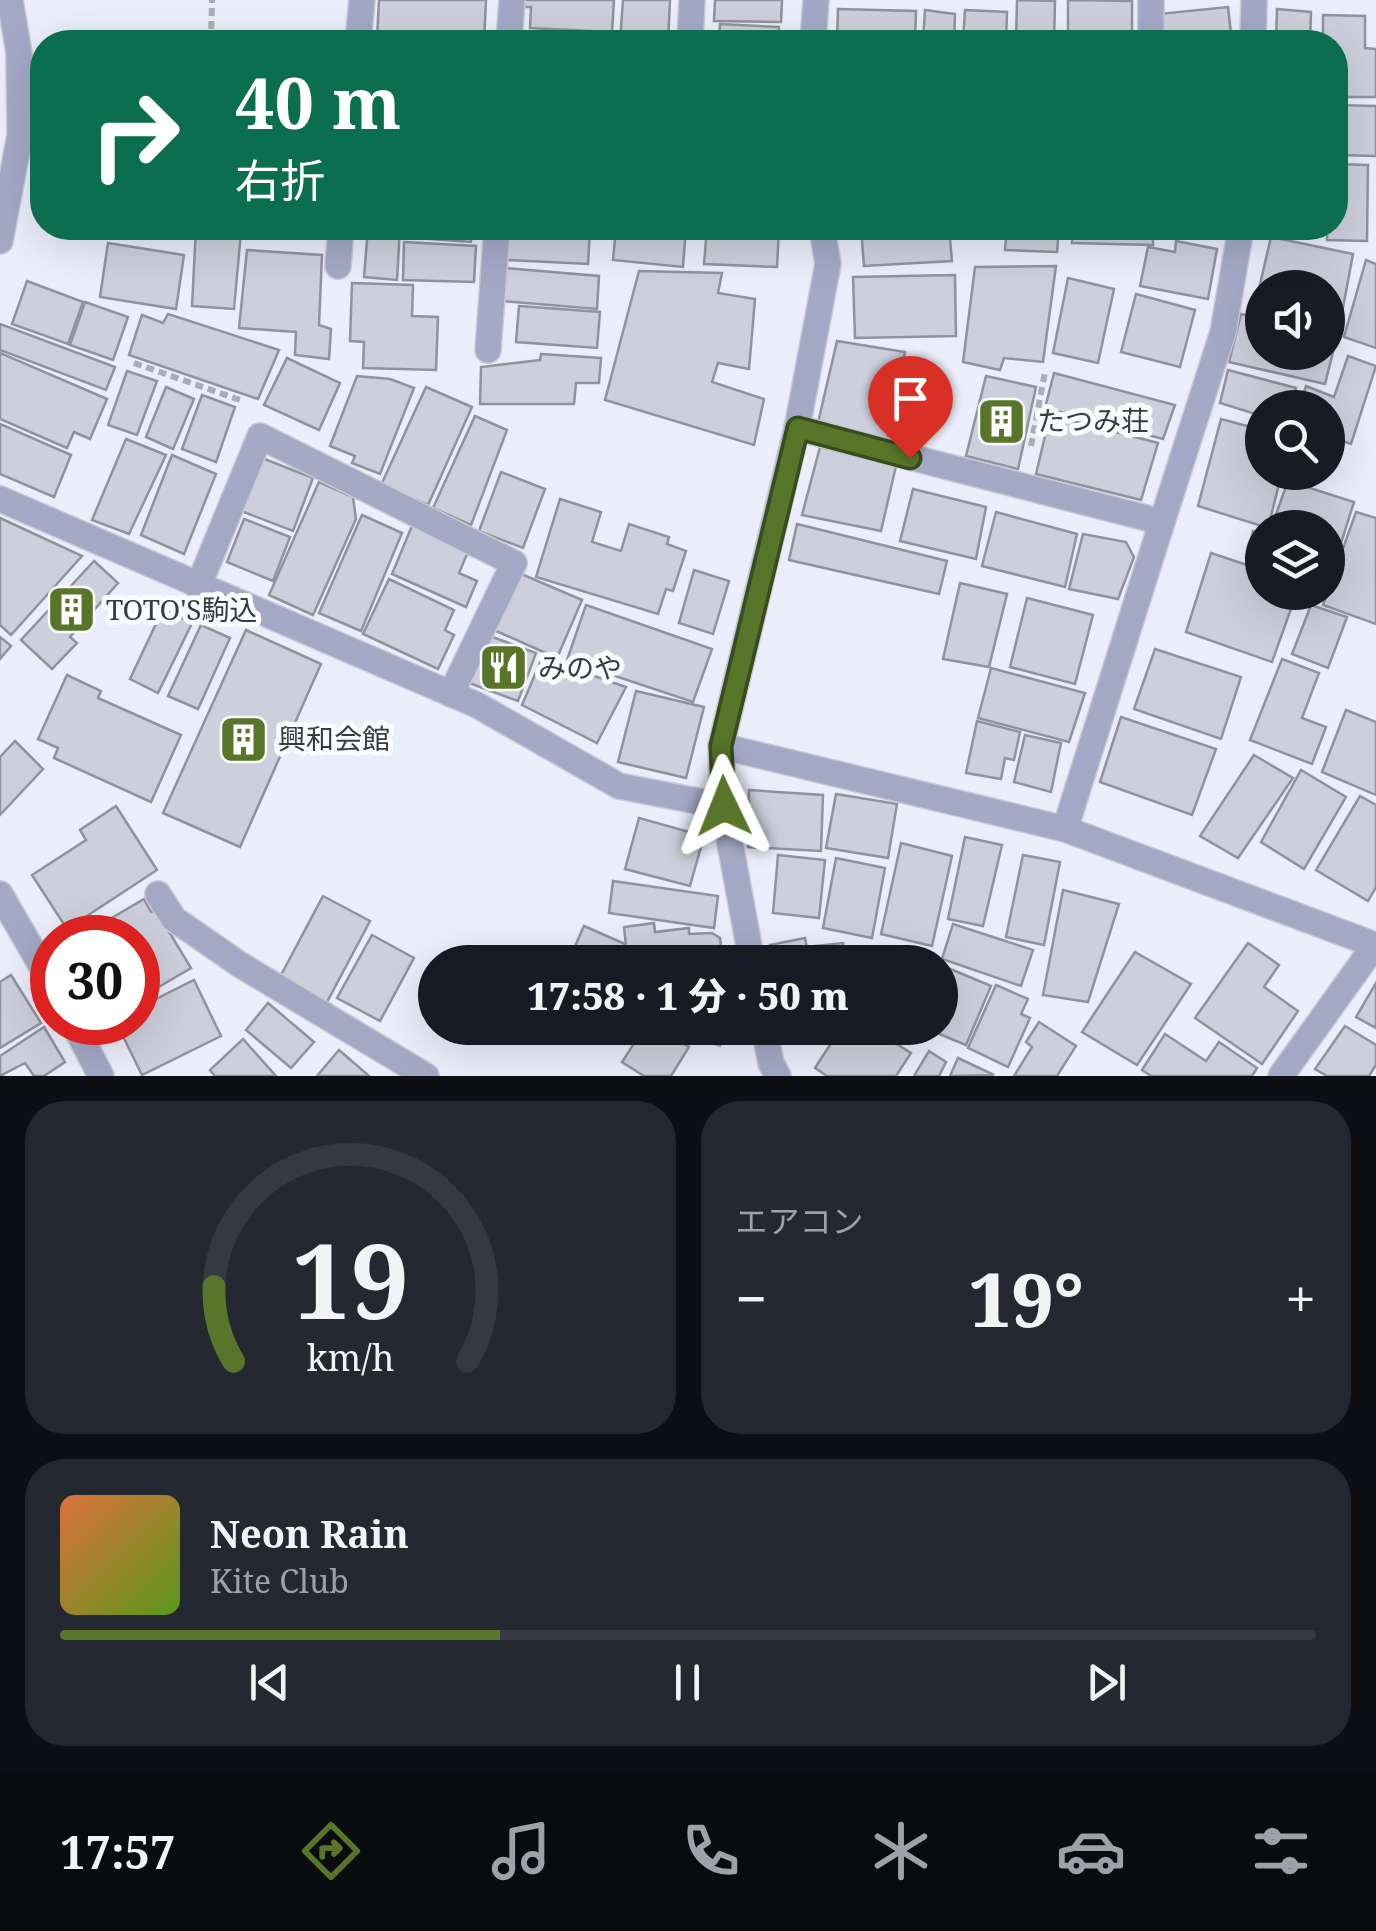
<!DOCTYPE html>
<html lang="ja">
<meta charset="utf-8">
<style>
body{margin:0;font-family:"Noto Serif","Noto Sans JP",serif;background:#242831;color:#f1f3f6;height:100vh;display:flex;flex-direction:column;font-size:38px;white-space:nowrap}
*{box-sizing:border-box;margin:0}
p{font-size:32px;color:#9ea1a6}
.icon{flex:none;width:55px;height:55px;fill:none;stroke:currentColor;stroke-width:2;stroke-linecap:round;stroke-linejoin:round}
.map{position:relative;height:1076px;overflow:hidden}
.drawer{display:flex;flex-direction:column;gap:25px;padding:25px;background:#0d0f14;flex:1}
.drawer>*{flex:none}
.top-card{position:absolute;left:30px;top:30px;width:1318px;height:210px;border-radius:40px;box-shadow:0 10px 40px #0002;background:#0b6e4f;color:#fff;overflow:hidden}
.fabs{position:absolute;left:1245px;top:270px;display:grid;gap:20px}
.fabs a{display:grid;place-items:center;width:100px;height:100px;border-radius:50%;background:#171b24;box-shadow:0 10px 40px #0002;font-size:50px}
.speed{position:absolute;left:30px;top:915px;display:flex;gap:20px;font-size:50px;font-weight:700;text-align:center}
.speed>*{display:grid;place-content:center;width:130px;height:130px;border-radius:50%;background:#171b24;box-shadow:0 10px 40px #0002;line-height:1}
.speed .limit{border:15px solid #d22;background:#fff;color:#111}
.pin{position:absolute;display:grid;place-items:center;width:85px;height:85px;color:#fff;margin:-102px -42px;border-radius:50% 50% 50% 0;rotate:-45deg;box-shadow:0 0 10px #0007}
.pin .icon{rotate:45deg}
.me{position:absolute;width:110px;margin:-55px;rotate:358deg;stroke-linejoin:round;filter:drop-shadow(0 0 8px #0008)}
.turn{display:flex;align-items:center;gap:35px;height:210px;padding:0 40px;font-size:45px}
.turn .icon{width:130px;height:130px;stroke-width:2.5}
.turn b{display:block;font-size:70px;line-height:85px}
.big{font-size:75px;font-weight:800;line-height:1.1}
.drawer .widget{flex:1;display:flex;flex-direction:column;justify-content:center;gap:15px;min-width:0;padding:0 35px;border-radius:40px;background:#242831}
.drawer .dial{align-items:center;gap:0}
.dial svg{height:260px;overflow:visible;fill:none;stroke:#363941;stroke-width:7;stroke-linecap:round;text-anchor:middle}
.dial text{fill:#f1f3f6;stroke:none}
.song{display:flex;align-items:center;gap:30px}
.cover{width:120px;height:120px;border-radius:15px;background:linear-gradient(135deg,hsl(20 70% 55%),hsl(90 70% 35%))}
.played{height:10px;border-radius:5px;background:linear-gradient(90deg,#58752a 35%,#363941 35%)}
.keys{display:flex;justify-content:space-around;direction:ltr}
.heat{display:flex;justify-content:space-between;align-items:center;font-size:55px;direction:ltr}
.drawer .tiles{flex:1;display:grid;gap:25px;grid-template-columns:1fr 1fr}
.widget:last-child{grid-column:span 2}
.trip{position:absolute;left:418px;top:945px;width:540px;height:100px;border-radius:50px;background:#171b24;box-shadow:0 10px 40px #0002;font-weight:800;line-height:100px;text-align:center}
.dock{display:flex;height:160px;justify-content:space-around;align-items:center;background:#090b0e;color:#9ea1a6}
.dock .icon{width:70px;height:70px}
.dock .active{color:#58752a}
.dock b{font-size:45px;color:#f1f3f6}
.map>svg:first-child{display:block}
.building{fill:#cdcfdc;stroke:#90929e;stroke-width:2.5}
.lines{fill:none;stroke-linecap:round;stroke-linejoin:round}
.lane-casing{stroke:#c7c9d5;stroke-width:28}
.street-casing{stroke:#c7c9d5;stroke-width:28}
.path{stroke:#aaacb6;stroke-width:6;stroke-dasharray:8 5;stroke-linecap:butt}
.lane{stroke:#a3a8c5;stroke-width:25}
.street{stroke:#a3a8c5;stroke-width:25}
.route-casing{stroke:#394c1b;stroke-width:25}
.route{stroke:#58752a;stroke-width:18}
.labels{text-anchor:middle;stroke-width:10;stroke-linejoin:round;paint-order:stroke}
.poi-label{font-size:28px;fill:#3a3b40;stroke:#fafbfd;text-anchor:start}
</style>
<div class="map">
<svg width="1376" height="1076" viewBox="0 0 1376 1076">
<rect width="100%" height="100%" fill="#eaedfa"/>
<g class="building">
<path d="M379 0H486L484 42 377 39Z"/>
<path d="M520 0H614L612 32 530 28 531 7H520Z"/>
<path d="M623 0H670L668 42H620Z"/>
<path d="M715 0H782L781 22 714 21Z"/>
<path d="M1017 0 1055 1 1054 42H1016Z"/>
<path d="M1068 0 1132 1V34L1068 33Z"/>
<path d="M1228 7 1232 42H1161L1158 14Z"/>
<path d="M838 9 916 11 915 42H837Z"/>
<path d="M1277 9 1311 12 1310 42H1276Z"/>
<path d="M925 10 955 14 954 42H923Z"/>
<path d="M965 10 1007 12 1006 42H963Z"/>
<path d="M1323 15 1365 16V48L1376 49V97H1335V42H1323Z"/>
<path d="M720 24 779 27 778 42H719Z"/>
<path d="M517 34 607 38 606 42H517Z"/>
<path d="M1335 105 1376 106V156L1335 155Z"/>
<path d="M1335 164 1368 165 1367 241 1327 240V228H1335Z"/>
<path d="M196 228 241 232 234 309 192 306Z"/>
<path d="M368 228H400L397 280 364 277Z"/>
<path d="M403 228H472L471 242 403 237Z"/>
<path d="M508 228H590L588 264 506 260Z"/>
<path d="M616 228H686L683 267 613 260Z"/>
<path d="M707 228H779L777 267 704 264Z"/>
<path d="M861 228H949L952 261 864 266Z"/>
<path d="M1007 228H1059L1057 252 1005 250Z"/>
<path d="M1073 228H1153V245L1072 243Z"/>
<path d="M1169 228H1214L1169 233Z"/>
<path d="M1268 228H1321V233L1268 232Z"/>
<path d="M1271 237 1353 254 1342 313 1328 309V288H1262V295L1258 293Z"/>
<path d="M1176 241 1217 249 1208 299 1140 286 1148 247 1175 252Z"/>
<path d="M404 242 476 246 474 282 403 280Z"/>
<path d="M108 243 184 255 176 309 100 297Z"/>
<path d="M247 250 322 255 319 325 331 329 329 359 295 355 296 332 239 328Z"/>
<path d="M1366 260 1376 264V348L1344 337Z"/>
<path d="M1056 266 1043 362 1004 358 1000 370 963 362 975 267Z"/>
<path d="M505 268 599 276 597 309 502 301Z"/>
<path d="M639 271 722 273 718 293 755 299 749 369 718 363 712 382 764 399 754 445 605 400Z"/>
<path d="M955 275 956 336 855 338 853 277Z"/>
<path d="M1068 278 1114 289 1098 363 1053 353Z"/>
<path d="M27 281 83 302 68 344 12 324Z"/>
<path d="M352 283 413 285 412 316 438 317 436 370 363 368 364 342 350 341Z"/>
<path d="M1136 294 1195 310 1180 367 1121 352Z"/>
<path d="M85 302 128 317 113 360 70 345Z"/>
<path d="M519 306 600 312 597 348 516 342Z"/>
<path d="M168 314 279 350 258 399 129 355 142 315 163 323Z"/>
<path d="M1241 314 1262 319V352H1328V334L1337 336 1325 384 1229 362Z"/>
<path d="M0 324 115 367 106 390 0 350Z"/>
<path d="M837 341 905 352 886 443 818 423Z"/>
<path d="M0 353 107 399 90 439 74 432 67 448 0 419Z"/>
<path d="M541 354 601 358 599 383H576L574 404H480L481 367 540 360Z"/>
<path d="M1348 356 1376 366 1351 444 1328 436V408H1299L1306 386 1334 397Z"/>
<path d="M287 358 340 383 319 430 264 405Z"/>
<path d="M1228 370 1296 388 1290 408H1262V416L1220 403Z"/>
<path d="M127 371 157 381 137 435 108 425Z"/>
<path d="M1054 373 1175 405 1163 439 1045 408Z"/>
<path d="M357 376 390 379 414 388 380 474 352 463 355 456 330 446Z"/>
<path d="M986 376 1036 387 1018 469 966 456Z"/>
<path d="M166 387 194 399 173 449 146 437Z"/>
<path d="M426 387 472 407 428 505 381 485Z"/>
<path d="M202 395 235 407 216 462 182 449Z"/>
<path d="M1050 415 1158 443 1141 500 1036 474Z"/>
<path d="M475 416 507 430 471 525 433 508Z"/>
<path d="M1221 419 1262 430V472H1282L1268 528 1198 506Z"/>
<path d="M0 424 71 455 54 497 0 474Z"/>
<path d="M126 439 166 455 129 534 92 520Z"/>
<path d="M820 447 896 466 881 531 802 515Z"/>
<path d="M172 455 216 474 184 554 141 535Z"/>
<path d="M262 458 313 478 293 531 241 511Z"/>
<path d="M501 472 545 489 523 548 479 531Z"/>
<path d="M1288 481 1354 502 1328 584V528H1271Z"/>
<path d="M319 482 353 497 356 519 313 615 269 595Z"/>
<path d="M913 489 986 507 976 559 900 541Z"/>
<path d="M560 499 601 512 592 542 621 551 629 524 669 537 667 544 686 551 673 591 666 589 658 614 536 577Z"/>
<path d="M996 512 1077 534 1065 587 982 566Z"/>
<path d="M1356 512 1376 518V624L1323 605Z"/>
<path d="M362 515 402 533 361 631 319 613Z"/>
<path d="M0 518 82 556 11 635 0 625Z"/>
<path d="M244 519 290 537 273 581 227 562Z"/>
<path d="M414 521 471 545 459 573 477 581 466 607 392 574Z"/>
<path d="M797 524 947 561 939 594 789 560Z"/>
<path d="M1253 531 1262 534V564L1246 558Z"/>
<path d="M1083 534 1126 542 1134 557 1118 599 1069 589Z"/>
<path d="M1211 553 1262 570V592H1297L1272 662 1186 632Z"/>
<path d="M94 561 118 583 70 637 77 643 52 669 21 640Z"/>
<path d="M694 570 729 581 713 634 679 623Z"/>
<path d="M519 573 582 600 557 658 494 630Z"/>
<path d="M389 579 454 610 445 630 454 635 438 669 363 634Z"/>
<path d="M960 583 1007 594 989 667 943 659Z"/>
<path d="M1027 598 1093 615 1075 684 1010 667Z"/>
<path d="M586 605 712 649 693 702 567 660Z"/>
<path d="M1311 605 1347 617 1328 668 1292 654Z"/>
<path d="M163 609 192 623 158 693 130 679Z"/>
<path d="M201 625 230 638 198 709 168 696Z"/>
<path d="M246 630 321 664 240 847 163 813Z"/>
<path d="M487 635 536 653 518 701 469 683Z"/>
<path d="M0 637 11 646 0 659Z"/>
<path d="M1155 649 1241 677 1221 739 1134 709Z"/>
<path d="M542 658 626 687 597 743 522 705Z"/>
<path d="M1282 659 1319 673 1302 718 1326 727 1312 764 1250 740Z"/>
<path d="M991 668 1085 693 1069 742 978 718Z"/>
<path d="M67 675 101 691 98 698 181 735 151 802 54 758 58 748 38 739Z"/>
<path d="M636 691 704 707 686 778 618 762Z"/>
<path d="M1346 710 1376 722V795L1322 772Z"/>
<path d="M1121 717 1216 749 1192 815 1100 782Z"/>
<path d="M977 721 1020 732 1014 760 1005 758 1001 779 966 773Z"/>
<path d="M1025 735 1061 743 1051 792 1014 782Z"/>
<path d="M15 741 43 769 0 815V757Z"/>
<path d="M1254 755 1293 778 1238 858 1200 836Z"/>
<path d="M1301 770 1346 797 1304 869 1261 842Z"/>
<path d="M749 790 823 795 821 851 748 847Z"/>
<path d="M836 794 897 804 888 858 826 848Z"/>
<path d="M1360 796 1376 805V887L1368 901 1316 870Z"/>
<path d="M116 806 157 870 67 929 32 875 86 840 80 830Z"/>
<path d="M639 818 704 836 690 886 625 869Z"/>
<path d="M965 837 1002 845 983 926 948 919Z"/>
<path d="M901 843 952 856 932 946 881 934Z"/>
<path d="M778 855 825 860 819 918 773 913Z"/>
<path d="M1023 855 1060 862 1044 945 1006 937Z"/>
<path d="M836 858 885 868 872 938 823 928Z"/>
<path d="M613 881 718 896 714 928 609 913Z"/>
<path d="M1063 890 1119 904 1088 1002 1043 995Z"/>
<path d="M323 896 370 921 327 1002 280 977Z"/>
<path d="M144 899 151 912 156 910 191 968 140 998 138 993V938H91L88 932Z"/>
<path d="M654 923 655 932 689 928V934L712 933 720 938 723 962H646L627 955 624 927Z"/>
<path d="M953 924 1033 950 1021 986 942 959Z"/>
<path d="M584 926 625 944 617 962H568Z"/>
<path d="M372 935 414 958 380 1021 337 998Z"/>
<path d="M805 938 810 962H774L770 945Z"/>
<path d="M843 943 846 962H816L814 946Z"/>
<path d="M1248 943 1279 965 1264 987 1298 1011 1262 1064 1195 1018Z"/>
<path d="M880 949 922 962H875Z"/>
<path d="M1135 952 1191 984 1137 1065 1082 1032Z"/>
<path d="M948 968 991 986 966 1045 925 1028H940V988Z"/>
<path d="M11 975 41 1023 0 1048V982Z"/>
<path d="M194 980 221 1036 142 1075 116 1022H138V1008Z"/>
<path d="M1376 983V1028L1356 1017Z"/>
<path d="M996 985 1028 999 1021 1014 1030 1018 1008 1067 968 1048Z"/>
<path d="M268 1003 314 1042 291 1068 246 1030Z"/>
<path d="M1039 1022 1076 1046 1057 1076H1014L1032 1047 1026 1042Z"/>
<path d="M1345 1026 1376 1045V1065L1369 1076H1327L1315 1069Z"/>
<path d="M44 1027 65 1062 44 1076H34L25 1063 0 1076V1056Z"/>
<path d="M644 1028H658L689 1047 671 1076H644L622 1062Z"/>
<path d="M787 1028H823L824 1032 789 1038Z"/>
<path d="M841 1028H871L911 1053 896 1076H827L815 1068Z"/>
<path d="M1165 1034 1206 1061 1219 1042 1257 1068 1252 1076H1151L1142 1070Z"/>
<path d="M243 1039 276 1076H215L210 1070Z"/>
<path d="M339 1050 369 1076H317Z"/>
<path d="M929 1051 946 1062 939 1076H914Z"/>
<path d="M958 1058 994 1075 950 1076Z"/>
</g>
<g class="lines">
<defs>
<g id="lane">
<path d="M358 42 362 0"/>
<path d="M509 42 512 0"/>
<path d="M690 42 692 0"/>
<path d="M1151 42V0"/>
<path d="M1253 42 1254 0"/>
<path d="M338 266 341 228"/>
<path d="M488 350 497 228"/>
<path d="M797 428 1162 522 1065 829"/>
<path d="M1162 522 1223 332 1241 228"/>
<path d="M198 587 260 436 514 563 451 694"/>
<path d="M158 894 174 919 239 964 426 1076"/>
</g>
<g id="street">
<path d="M813 42 816 0"/>
<path d="M0 241 20 135 19 53 10 0"/>
<path d="M0 499 477 705 619 786 723 806"/>
<path d="M721 746 1065 829 1375 945 1281 1076"/>
<path d="M0 894 52 984"/>
<path d="M752 962 723 806 721 746 797 428 828 264 822 228"/>
<path d="M73 1022 101 1076"/>
<path d="M764 1028 771 1063 778 1076"/>
</g>
</defs>
<use href="#lane" class="lane-casing"/>
<use href="#street" class="street-casing"/>
<g class="path">
<path d="M211 42 212 0"/>
<path d="M134 363 240 400"/>
<path d="M1031 446 1045 372"/>
<path d="M702 1038 723 1045"/>
</g>
<use href="#lane" class="lane"/>
<use href="#street" class="street"/>
</g>
<g class="lines">
<defs>
<path id="route" d="M724 806 721 746 798 428 910 458"/>
</defs>
<use href="#route" class="route-casing"/>
<use href="#route" class="route"/>
</g>
<defs>
<symbol id="building-square" viewBox="-11 -11 22 22"><rect x="-9" y="-9" width="18" height="18" rx="4" fill="#58752a" stroke="#fafbfd"/><path d="M-4-6H4V6H1V3H-1V6H-4ZM-2.5-4.3h1.7v1.8h-1.7ZM.8-4.3h1.7v1.8H.8ZM-2.5-1h1.7V.8h-1.7ZM.8-1h1.7V.8H.8Z" fill="#fff"/></symbol>
<symbol id="restaurant-square" viewBox="-11 -11 22 22"><rect x="-9" y="-9" width="18" height="18" rx="4" fill="#58752a" stroke="#fafbfd"/><path d="M-5-6h1v4h1v-4h1v4h1v-4h1v5L-1.5 .5V6h-2V.5L-5-1ZM5-6V6H3V1.5H1.5Q1.5-4 5-6Z" fill="#fff"/></symbol>
</defs>
<g fill-rule="evenodd">
<use href="#building-square" x="974" y="394" width="55" height="55"/>
<use href="#building-square" x="44" y="582" width="55" height="55"/>
<use href="#restaurant-square" x="476" y="640" width="55" height="55"/>
<use href="#building-square" x="216" y="712" width="55" height="55"/>
</g>
<g class="labels">
<g class="poi-label">
<text x="1037" y="431">たつみ荘</text>
<text x="106" y="620">TOTO'S駒込</text>
<text x="538" y="678">みのや</text>
<text x="278" y="749">興和会館</text>
</g>
</g>
</svg>
<div class="fabs">
<a><svg class="icon" aria-label="sound" viewBox="0 0 24 24"><path d="M4 9h4l5-4v14l-5-4H4zM17 9q2 3 0 6"/></svg></a>
<a><svg class="icon" aria-label="search" viewBox="0 0 24 24"><circle cx="10" cy="10" r="6"/><path d="M15 15l6 6"/></svg></a>
<a><svg class="icon" aria-label="layers" viewBox="0 0 24 24"><path d="M12 4l9 5-9 5-9-5zM3 14l9 5 9-5"/></svg></a>
</div>
<div class="speed"><div class="limit">30</div></div>
<div class="pin" style="left:910px;top:458px;background:#d93025"><svg class="icon" aria-label="arrive" viewBox="0 0 24 24"><path d="M6 21V4h12l-3 4 3 4H6"/></svg></div>
<svg class="me" style="left:724px;top:806px" viewBox="-20 -20 40 40"><path d="M0-17L14 15 0 8-14 15z" fill="#58752a" stroke="#fff" stroke-width="4"/></svg>
<div class="trip">17:58 · 1 分 · 50 m</div>
<div class="top-card">
<div class="turn"><svg class="icon" aria-label="right" viewBox="0 0 24 24"><path d="M7 20v-9h11M14 6l5 5-5 5"/></svg><div><b>40 m</b>右折</div></div>
</div>
</div>
<section class="drawer">
<div class="tiles">
<div class="widget dial"><svg viewBox="0 0 100 80">
<path d="M14 69A42 42 0 1 1 86 69"/>
<path d="M14 69A42 42 0 0 1 8 46" stroke="#58752a"/>
<text x="50" y="56" font-size="32" font-weight="700">19</text>
<text x="50" y="72" font-size="11">km/h</text>
</svg></div>
<div class="widget"><p>エアコン</p>
<div class="heat"><a>−</a><b class="big">19°</b><a>+</a></div>
</div>
<div class="widget">
<div class="song"><i class="cover"></i><div><b>Neon Rain</b><p>Kite Club</p></div></div>
<div class="played"></div>
<div class="keys"><svg class="icon" aria-label="previous" viewBox="0 0 24 24"><path d="M18 5L8 12l10 7zM5 5v14"/></svg><svg class="icon" aria-label="pause" viewBox="0 0 24 24"><path d="M8 5v14M16 5v14"/></svg><svg class="icon" aria-label="next" viewBox="0 0 24 24"><path d="M6 5l10 7-10 7zM19 5v14"/></svg></div>
</div>
</div>
</section>
<nav class="dock">
<b>17:57</b>
<svg class="icon active" aria-label="directions" viewBox="0 0 24 24"><path d="M12 3l9 9-9 9-9-9zM9 14v-3h6M13 9l2 2-2 2"/></svg>
<svg class="icon" aria-label="music" viewBox="0 0 24 24"><path d="M9 18V5l10-2v13"/><circle cx="6" cy="18" r="3"/><circle cx="16" cy="16" r="3"/></svg>
<svg class="icon" aria-label="phone" viewBox="0 0 24 24"><path d="M5 4h4l2 5-3 2q2 4 5 5l2-3 5 2v4C11 20 4 13 5 4z"/></svg>
<svg class="icon" aria-label="climate" viewBox="0 0 24 24"><path d="M12 3v18M4 7l16 10M4 17L20 7"/></svg>
<svg class="icon" aria-label="car" viewBox="0 0 24 24"><path d="M5 17H2v-5l4-1 3-4h7l3 4 3 1v5h-3M9 17h6M6 11h13"/><circle cx="7" cy="17" r="2"/><circle cx="17" cy="17" r="2"/></svg>
<svg class="icon" aria-label="filters" viewBox="0 0 24 24"><path d="M4 7h16M4 17h16"/><circle cx="9" cy="7" r="2"/><circle cx="15" cy="17" r="2"/></svg>
</nav>
